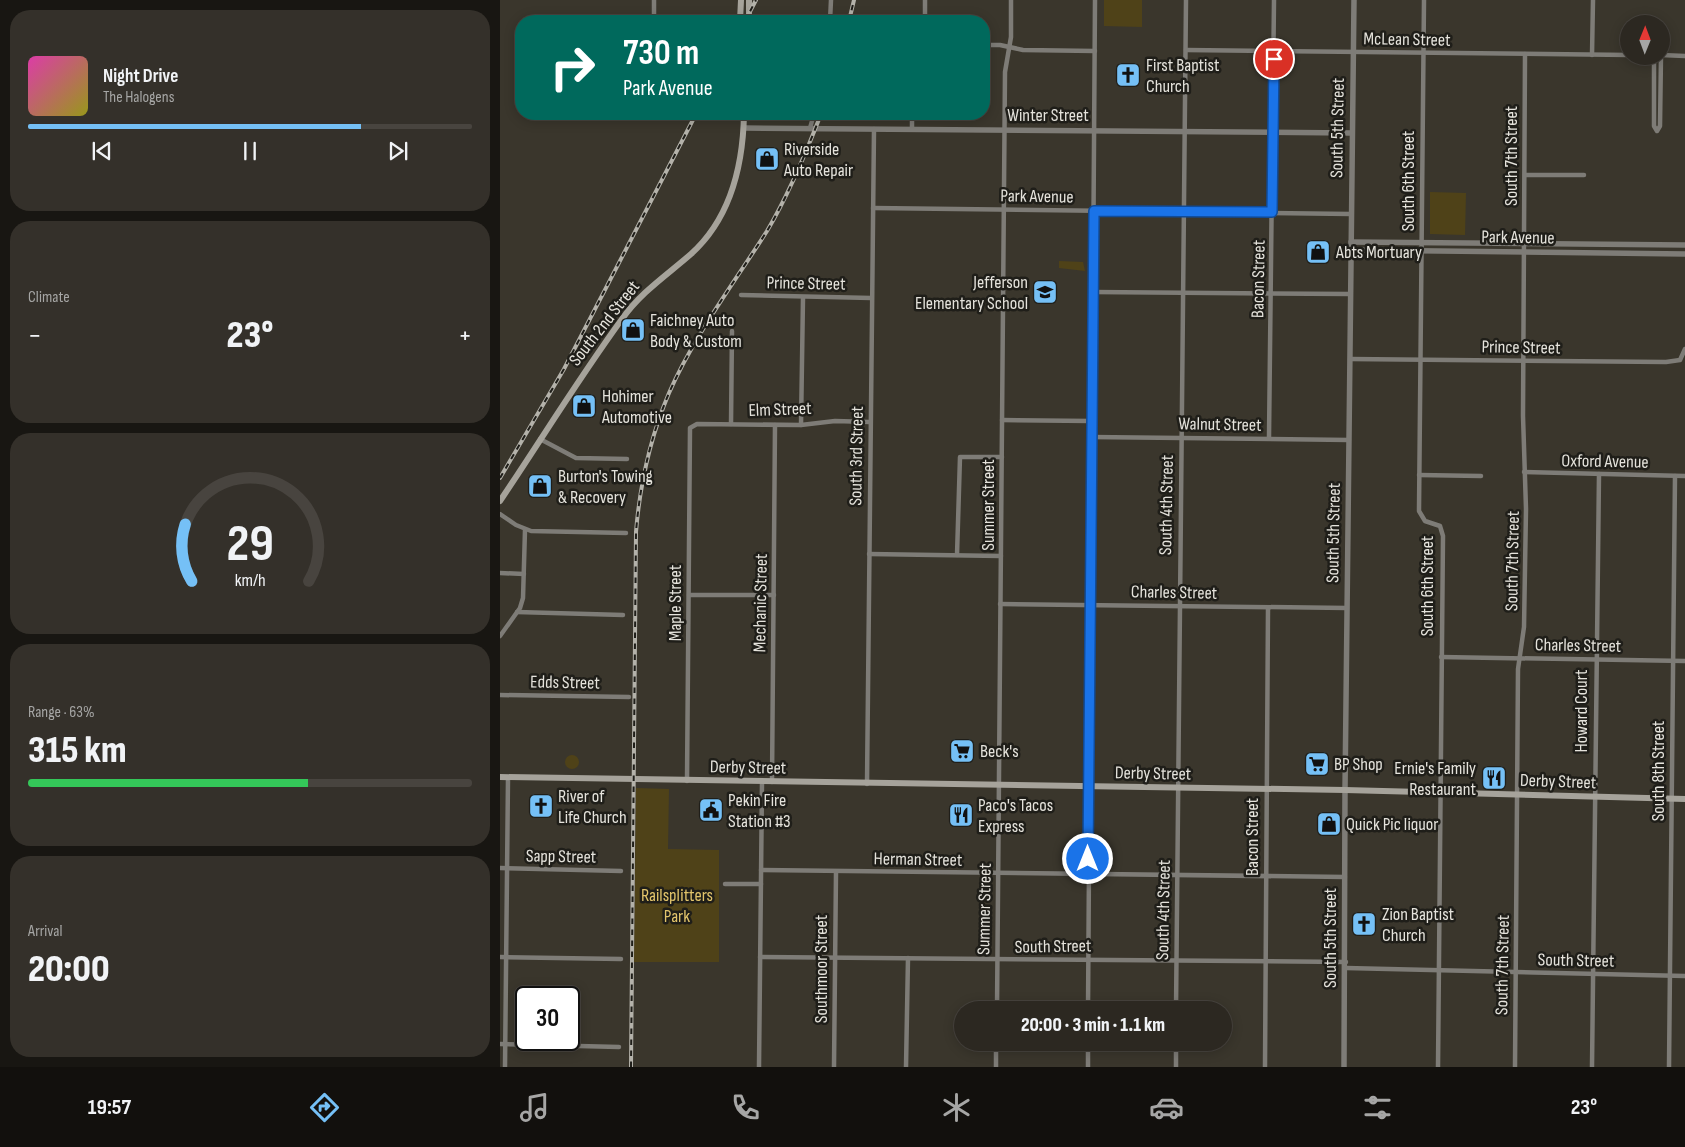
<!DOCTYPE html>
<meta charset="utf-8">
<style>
body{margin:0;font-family:"Sofia Sans Condensed",sans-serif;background:#34302a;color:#f1f3f6;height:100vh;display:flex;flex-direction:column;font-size:19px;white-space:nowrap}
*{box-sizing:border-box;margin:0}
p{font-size:16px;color:#a6a6a5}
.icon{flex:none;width:28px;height:28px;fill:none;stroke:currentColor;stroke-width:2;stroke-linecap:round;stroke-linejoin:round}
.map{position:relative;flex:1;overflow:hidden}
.panel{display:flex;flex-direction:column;gap:10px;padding:10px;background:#181612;width:500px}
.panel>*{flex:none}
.banner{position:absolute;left:15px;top:15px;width:475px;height:105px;border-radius:20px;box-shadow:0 2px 12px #0003,0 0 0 1px #48443f;background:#00695c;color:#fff;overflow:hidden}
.needle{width:32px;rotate:1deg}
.tools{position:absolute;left:1120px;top:15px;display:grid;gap:10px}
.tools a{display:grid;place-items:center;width:50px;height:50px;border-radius:50%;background:#2c2821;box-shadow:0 2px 12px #0003,0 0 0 1px #48443f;font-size:25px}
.speed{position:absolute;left:15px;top:986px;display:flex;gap:10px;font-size:25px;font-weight:700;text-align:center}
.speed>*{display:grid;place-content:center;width:65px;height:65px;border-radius:50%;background:#2c2821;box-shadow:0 2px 12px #0003,0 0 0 1px #48443f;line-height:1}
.speed .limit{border:2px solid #111;border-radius:8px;background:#fff;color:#111}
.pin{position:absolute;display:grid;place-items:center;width:42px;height:42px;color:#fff;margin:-21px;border:2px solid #fff;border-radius:50%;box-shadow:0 1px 5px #0007}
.me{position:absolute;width:55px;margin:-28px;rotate:0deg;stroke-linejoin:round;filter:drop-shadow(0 0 4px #0008)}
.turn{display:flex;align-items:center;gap:18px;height:105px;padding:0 25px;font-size:22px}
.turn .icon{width:65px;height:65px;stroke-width:2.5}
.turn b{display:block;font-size:35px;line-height:42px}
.big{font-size:38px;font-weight:800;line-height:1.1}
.panel .card{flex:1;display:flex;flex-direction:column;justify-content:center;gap:8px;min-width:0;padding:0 18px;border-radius:20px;background:#34302a}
.panel .dial{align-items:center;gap:0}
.dial svg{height:130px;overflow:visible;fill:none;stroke:#48443f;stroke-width:7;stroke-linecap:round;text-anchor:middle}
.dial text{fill:#f1f3f6;stroke:none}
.song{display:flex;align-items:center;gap:15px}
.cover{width:60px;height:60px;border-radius:8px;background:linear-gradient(135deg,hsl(320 70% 55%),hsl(60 70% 35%))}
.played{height:5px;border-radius:2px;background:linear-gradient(90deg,#75c0f6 75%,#48443f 75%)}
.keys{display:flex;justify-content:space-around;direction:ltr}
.heat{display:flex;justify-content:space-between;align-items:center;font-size:28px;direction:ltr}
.charge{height:8px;border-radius:4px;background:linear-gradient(90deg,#34c759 63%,#48443f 0)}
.trip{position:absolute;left:454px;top:1001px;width:278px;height:50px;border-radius:25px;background:#2c2821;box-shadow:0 2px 12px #0003,0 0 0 1px #48443f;font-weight:800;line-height:50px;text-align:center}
.dock{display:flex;height:80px;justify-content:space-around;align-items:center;background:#12100d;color:#a6a6a5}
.dock .icon{width:35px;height:35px}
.dock .current{color:#75c0f6}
.dock b{font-size:22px;color:#f1f3f6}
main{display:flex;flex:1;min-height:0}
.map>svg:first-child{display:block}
.green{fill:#4f4218}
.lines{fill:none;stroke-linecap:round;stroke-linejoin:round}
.minor{stroke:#7e7c77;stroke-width:4.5}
.tertiary{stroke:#7e7c77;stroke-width:5.5}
.secondary{stroke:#a6a39b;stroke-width:6}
.rail-casing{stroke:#b4b2aa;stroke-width:4}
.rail{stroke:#1f1e19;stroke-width:2;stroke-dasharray:5.5;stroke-linecap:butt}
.route-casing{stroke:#114b97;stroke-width:12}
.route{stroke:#1a73e8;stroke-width:9}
.labels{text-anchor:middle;stroke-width:5;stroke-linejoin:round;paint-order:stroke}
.street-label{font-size:18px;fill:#e5e3dc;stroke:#1f1e19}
.poi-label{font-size:18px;fill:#e5e3dc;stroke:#1f1e19;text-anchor:start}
.park-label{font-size:18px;fill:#e2c46b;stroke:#1f1e19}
</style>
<main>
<section class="panel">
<div class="card">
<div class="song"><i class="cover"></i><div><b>Night Drive</b><p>The Halogens</p></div></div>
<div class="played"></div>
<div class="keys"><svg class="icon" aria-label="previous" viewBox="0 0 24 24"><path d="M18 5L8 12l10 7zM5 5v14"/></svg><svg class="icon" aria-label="pause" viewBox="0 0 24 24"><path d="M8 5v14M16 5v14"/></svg><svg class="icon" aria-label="next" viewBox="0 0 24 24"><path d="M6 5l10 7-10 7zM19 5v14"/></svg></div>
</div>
<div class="card"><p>Climate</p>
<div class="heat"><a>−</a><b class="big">23°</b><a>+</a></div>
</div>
<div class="card dial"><svg viewBox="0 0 100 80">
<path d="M14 69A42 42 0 1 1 86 69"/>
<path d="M14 69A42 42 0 0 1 10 34" stroke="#75c0f6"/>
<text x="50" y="56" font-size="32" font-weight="700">29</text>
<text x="50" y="72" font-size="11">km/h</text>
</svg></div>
<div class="card"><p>Range · 63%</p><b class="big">315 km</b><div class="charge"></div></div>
<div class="card"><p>Arrival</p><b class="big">20:00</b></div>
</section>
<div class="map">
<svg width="1185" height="1067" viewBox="0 0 1185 1067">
<rect width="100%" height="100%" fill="#3a362c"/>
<g class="green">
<path d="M604 0H642V27L604 26Z"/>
<path d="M930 192 966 193 965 235 930 234Z"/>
<path d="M559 261 583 262 585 271 559 268Z"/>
<circle cx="72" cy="762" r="7"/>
<path d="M136 788 169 789 168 849 219 850V962H134Z"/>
</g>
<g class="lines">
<g class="minor">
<path d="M924 0 919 511 925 521 940 526 943 536 938 1067"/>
<path d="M154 21V0"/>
<path d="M330 21 331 0"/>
<path d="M425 21V0"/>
<path d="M484 45H500L523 50 595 51"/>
<path d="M686 50 1129 55"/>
<path d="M1092 55 1093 0"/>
<path d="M1161 55 1185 56"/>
<path d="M1154 56V126L1157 131 1160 126 1161 56"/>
<path d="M310 128 314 114"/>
<path d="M412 129V114"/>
<path d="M1025 175H1084"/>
<path d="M373 208 851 214"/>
<path d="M593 292 850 294"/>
<path d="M241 295 371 298"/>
<path d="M850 359 1166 362 1180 360 1185 349"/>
<path d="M502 420 591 421"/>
<path d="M231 424 232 331"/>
<path d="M301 425 303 298"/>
<path d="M591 437 849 440"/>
<path d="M769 438 774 0"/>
<path d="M40 439 76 458 127 459"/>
<path d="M1024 472 1185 476"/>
<path d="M919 475 981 476"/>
<path d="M0 514 16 525 31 531 126 533"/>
<path d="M369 554 501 556"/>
<path d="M457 555 460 457H502"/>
<path d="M0 573 24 574"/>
<path d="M189 595H274"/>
<path d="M500 604 847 608"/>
<path d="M17 612 123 615"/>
<path d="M0 636 20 608 23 598 25 530"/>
<path d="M941 657 1185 661"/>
<path d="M0 695 129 697"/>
<path d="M187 781 190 428 197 424 301 425 335 421 370 422"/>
<path d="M272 782 275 425"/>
<path d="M367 784 374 129"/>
<path d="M0 868 121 871"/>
<path d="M261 870 845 877"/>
<path d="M225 884H261"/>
<path d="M0 957 121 959"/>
<path d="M260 957 846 962"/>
<path d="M846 968 1185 976"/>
<path d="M497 1010 505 72 511 37V0"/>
<path d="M588 1010 595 0"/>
<path d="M676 1010 686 0"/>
<path d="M0 1044 119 1047"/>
<path d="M5 1067 8 778"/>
<path d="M259 1067 262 782"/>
<path d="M334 1067 336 872"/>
<path d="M406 1067 408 958"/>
<path d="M496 1067V1042"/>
<path d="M588 1067V1042"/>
<path d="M676 1067V1042"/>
<path d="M765 1067 768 608"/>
<path d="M1015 1067 1018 669 1024 627 1026 509 1023 416 1025 54"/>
<path d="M1092 1067 1099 474"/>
<path d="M1169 1067 1175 476"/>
</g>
<g class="tertiary">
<path d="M244 128 852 133"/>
<path d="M851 242 1185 245"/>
<path d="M851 250 1185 254"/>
<path d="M844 1067 845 790 854 0"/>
</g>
<g class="secondary">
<path d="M240 21 241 0"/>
<path d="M249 21V0"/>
<path d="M0 501C41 440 79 378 122 319 141 292 167 275 191 254 231 218 243 166 244 114"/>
<path d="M0 777 845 790 1185 799"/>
</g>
<defs>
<g id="rail">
<path d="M245 21 256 0"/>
<path d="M349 21 354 0"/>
<path d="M0 478 64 369 196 114"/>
<path d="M131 1067 136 532C140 483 150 438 169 393 194 336 234 283 267 231 289 194 306 153 321 114"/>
</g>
</defs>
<use href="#rail" class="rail-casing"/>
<use href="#rail" class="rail"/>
</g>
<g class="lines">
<defs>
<path id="route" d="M588 859 594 211 772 212 774 59"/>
</defs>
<use href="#route" class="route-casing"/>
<use href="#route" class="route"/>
</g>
<defs>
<symbol id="church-square" viewBox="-11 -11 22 22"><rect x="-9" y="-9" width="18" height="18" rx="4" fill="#75c0f6" stroke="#1f1e19"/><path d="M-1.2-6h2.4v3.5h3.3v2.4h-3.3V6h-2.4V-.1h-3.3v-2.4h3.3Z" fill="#111"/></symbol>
<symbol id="shop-square" viewBox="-11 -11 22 22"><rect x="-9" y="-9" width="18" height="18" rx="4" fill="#75c0f6" stroke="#1f1e19"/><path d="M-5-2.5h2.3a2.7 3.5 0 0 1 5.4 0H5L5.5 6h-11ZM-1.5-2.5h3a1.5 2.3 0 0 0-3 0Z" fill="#111"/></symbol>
<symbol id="school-square" viewBox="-11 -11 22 22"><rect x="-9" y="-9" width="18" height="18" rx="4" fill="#75c0f6" stroke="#1f1e19"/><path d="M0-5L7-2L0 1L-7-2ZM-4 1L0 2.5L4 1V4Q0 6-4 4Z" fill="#111"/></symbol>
<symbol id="supermarket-square" viewBox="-11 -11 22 22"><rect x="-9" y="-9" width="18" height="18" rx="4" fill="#75c0f6" stroke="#1f1e19"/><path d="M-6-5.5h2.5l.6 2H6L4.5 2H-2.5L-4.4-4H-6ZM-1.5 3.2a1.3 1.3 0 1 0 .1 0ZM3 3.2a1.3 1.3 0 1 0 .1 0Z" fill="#111"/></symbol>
<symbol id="restaurant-square" viewBox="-11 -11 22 22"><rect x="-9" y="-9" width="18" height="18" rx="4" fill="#75c0f6" stroke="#1f1e19"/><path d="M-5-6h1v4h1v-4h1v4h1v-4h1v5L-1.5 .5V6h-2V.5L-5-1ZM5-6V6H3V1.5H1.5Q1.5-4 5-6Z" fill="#111"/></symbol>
<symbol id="civic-square" viewBox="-11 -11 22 22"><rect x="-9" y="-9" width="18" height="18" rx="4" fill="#75c0f6" stroke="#1f1e19"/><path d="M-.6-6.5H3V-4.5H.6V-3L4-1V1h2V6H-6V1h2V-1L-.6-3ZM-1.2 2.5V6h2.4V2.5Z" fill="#111"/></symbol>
</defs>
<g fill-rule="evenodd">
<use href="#church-square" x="614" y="61" width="28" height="28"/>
<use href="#shop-square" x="253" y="145" width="28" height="28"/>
<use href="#shop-square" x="804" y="238" width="28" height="28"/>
<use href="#school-square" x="531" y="278" width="28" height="28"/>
<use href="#shop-square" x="119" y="316" width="28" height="28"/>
<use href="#shop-square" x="70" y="392" width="28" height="28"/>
<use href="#shop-square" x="26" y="472" width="28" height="28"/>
<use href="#supermarket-square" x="448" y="737" width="28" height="28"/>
<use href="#supermarket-square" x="803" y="750" width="28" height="28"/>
<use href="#restaurant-square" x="980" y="764" width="28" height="28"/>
<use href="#church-square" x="27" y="792" width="28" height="28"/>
<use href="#civic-square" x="197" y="796" width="28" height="28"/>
<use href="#restaurant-square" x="447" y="801" width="28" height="28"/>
<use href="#shop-square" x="815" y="810" width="28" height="28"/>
<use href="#church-square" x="850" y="910" width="28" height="28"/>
</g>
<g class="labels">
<g class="street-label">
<text transform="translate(907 39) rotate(1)" y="6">McLean Street</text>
<text x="548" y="121">Winter Street</text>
<text transform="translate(837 128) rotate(-89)" y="6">South 5th Street</text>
<text transform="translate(1011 156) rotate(-90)" y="6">South 7th Street</text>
<text transform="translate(908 181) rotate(-90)" y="6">South 6th Street</text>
<text transform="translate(537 196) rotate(1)" y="6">Park Avenue</text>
<text transform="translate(1018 237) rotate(1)" y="6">Park Avenue</text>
<text transform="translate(758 279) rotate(-89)" y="6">Bacon Street</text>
<text transform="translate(306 283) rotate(1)" y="6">Prince Street</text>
<text transform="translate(104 323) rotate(-52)" y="6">South 2nd Street</text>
<text transform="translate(1021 347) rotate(1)" y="6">Prince Street</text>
<text transform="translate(280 409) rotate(-2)" y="6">Elm Street</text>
<text transform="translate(720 424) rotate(1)" y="6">Walnut Street</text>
<text transform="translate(356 456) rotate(-89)" y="6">South 3rd Street</text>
<text transform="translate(1105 461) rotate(1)" y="6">Oxford Avenue</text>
<text transform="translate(488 505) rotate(-90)" y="6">Summer Street</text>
<text transform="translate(666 505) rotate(-89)" y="6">South 4th Street</text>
<text transform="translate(833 533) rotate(-89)" y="6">South 5th Street</text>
<text transform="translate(1012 561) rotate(-89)" y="6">South 7th Street</text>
<text transform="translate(927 586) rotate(-90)" y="6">South 6th Street</text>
<text transform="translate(674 592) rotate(1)" y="6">Charles Street</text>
<text transform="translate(175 603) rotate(-90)" y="6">Maple Street</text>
<text transform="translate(260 603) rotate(-89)" y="6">Mechanic Street</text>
<text transform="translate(1078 645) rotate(1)" y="6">Charles Street</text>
<text transform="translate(65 682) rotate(1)" y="6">Edds Street</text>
<text transform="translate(1081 711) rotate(-90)" y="6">Howard Court</text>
<text transform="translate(248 767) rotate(1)" y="6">Derby Street</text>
<text transform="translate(1158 771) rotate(-90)" y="6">South 8th Street</text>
<text transform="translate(653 773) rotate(1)" y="6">Derby Street</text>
<text transform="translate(1058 781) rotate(2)" y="6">Derby Street</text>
<text transform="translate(752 837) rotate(-90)" y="6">Bacon Street</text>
<text transform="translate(61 856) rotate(1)" y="6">Sapp Street</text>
<text transform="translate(418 859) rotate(1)" y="6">Herman Street</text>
<text transform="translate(484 909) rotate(-89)" y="6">Summer Street</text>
<text transform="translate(663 910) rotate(-89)" y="6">South 4th Street</text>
<text transform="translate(830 938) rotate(-90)" y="6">South 5th Street</text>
<text transform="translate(553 946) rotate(-1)" y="6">South Street</text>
<text transform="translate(1076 960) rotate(1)" y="6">South Street</text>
<text transform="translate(1002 965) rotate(-89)" y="6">South 7th Street</text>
<text transform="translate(321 969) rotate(-90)" y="6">Southmoor Street</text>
</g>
<g class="poi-label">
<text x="646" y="71">First Baptist<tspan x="646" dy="21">Church</tspan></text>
<text x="284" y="155">Riverside<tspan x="284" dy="21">Auto Repair</tspan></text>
<text x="836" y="258">Abts Mortuary</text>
<text x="528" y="288" text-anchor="end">Jefferson<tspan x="528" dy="21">Elementary School</tspan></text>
<text x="150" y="326">Faichney Auto<tspan x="150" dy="21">Body &amp; Custom</tspan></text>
<text x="102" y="402">Hohimer<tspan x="102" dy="21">Automotive</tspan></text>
<text x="58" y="482">Burton's Towing<tspan x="58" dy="21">&amp; Recovery</tspan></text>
<text x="480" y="757">Beck's</text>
<text x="834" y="770">BP Shop</text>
<text x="976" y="774" text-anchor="end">Ernie's Family<tspan x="976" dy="21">Restaurant</tspan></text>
<text x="58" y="802">River of<tspan x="58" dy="21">Life Church</tspan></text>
<text x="228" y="806">Pekin Fire<tspan x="228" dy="21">Station #3</tspan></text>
<text x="478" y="811">Paco's Tacos<tspan x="478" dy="21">Express</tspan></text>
<text x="846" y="830">Quick Pic liquor</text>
<text x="882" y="920">Zion Baptist<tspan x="882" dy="21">Church</tspan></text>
</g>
<g class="park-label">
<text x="177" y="901">Railsplitters<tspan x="177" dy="21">Park</tspan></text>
</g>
</g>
</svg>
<div class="tools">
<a><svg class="needle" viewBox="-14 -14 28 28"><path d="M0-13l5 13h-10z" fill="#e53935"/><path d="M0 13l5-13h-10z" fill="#a6a6a5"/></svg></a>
</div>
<div class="speed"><div class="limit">30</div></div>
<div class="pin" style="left:774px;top:59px;background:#d93025"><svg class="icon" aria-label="arrive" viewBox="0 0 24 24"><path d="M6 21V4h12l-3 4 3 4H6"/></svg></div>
<svg class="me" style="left:588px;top:859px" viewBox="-20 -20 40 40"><circle r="17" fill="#1a73e8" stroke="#fff" stroke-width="3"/><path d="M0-11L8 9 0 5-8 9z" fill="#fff"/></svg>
<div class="trip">20:00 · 3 min · 1.1 km</div>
<div class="banner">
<div class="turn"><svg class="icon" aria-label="right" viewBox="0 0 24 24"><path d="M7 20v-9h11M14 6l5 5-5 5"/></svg><div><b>730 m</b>Park Avenue</div></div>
</div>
</div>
</main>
<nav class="dock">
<b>19:57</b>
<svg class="icon current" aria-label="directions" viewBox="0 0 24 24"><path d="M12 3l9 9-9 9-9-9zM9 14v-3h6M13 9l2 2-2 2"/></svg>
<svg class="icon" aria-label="music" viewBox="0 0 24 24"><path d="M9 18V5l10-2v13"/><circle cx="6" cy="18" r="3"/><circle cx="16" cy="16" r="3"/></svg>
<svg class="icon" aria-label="phone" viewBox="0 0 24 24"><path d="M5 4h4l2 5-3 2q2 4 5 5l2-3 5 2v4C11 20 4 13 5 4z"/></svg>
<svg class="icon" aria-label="climate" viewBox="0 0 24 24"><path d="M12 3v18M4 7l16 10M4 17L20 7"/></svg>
<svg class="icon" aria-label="car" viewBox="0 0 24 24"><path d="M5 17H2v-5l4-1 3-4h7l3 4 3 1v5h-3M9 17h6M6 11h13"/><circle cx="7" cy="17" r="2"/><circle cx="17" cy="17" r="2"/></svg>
<svg class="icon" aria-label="filters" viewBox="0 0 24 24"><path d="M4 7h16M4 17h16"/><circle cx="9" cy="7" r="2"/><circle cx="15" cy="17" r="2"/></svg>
<b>23°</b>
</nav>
